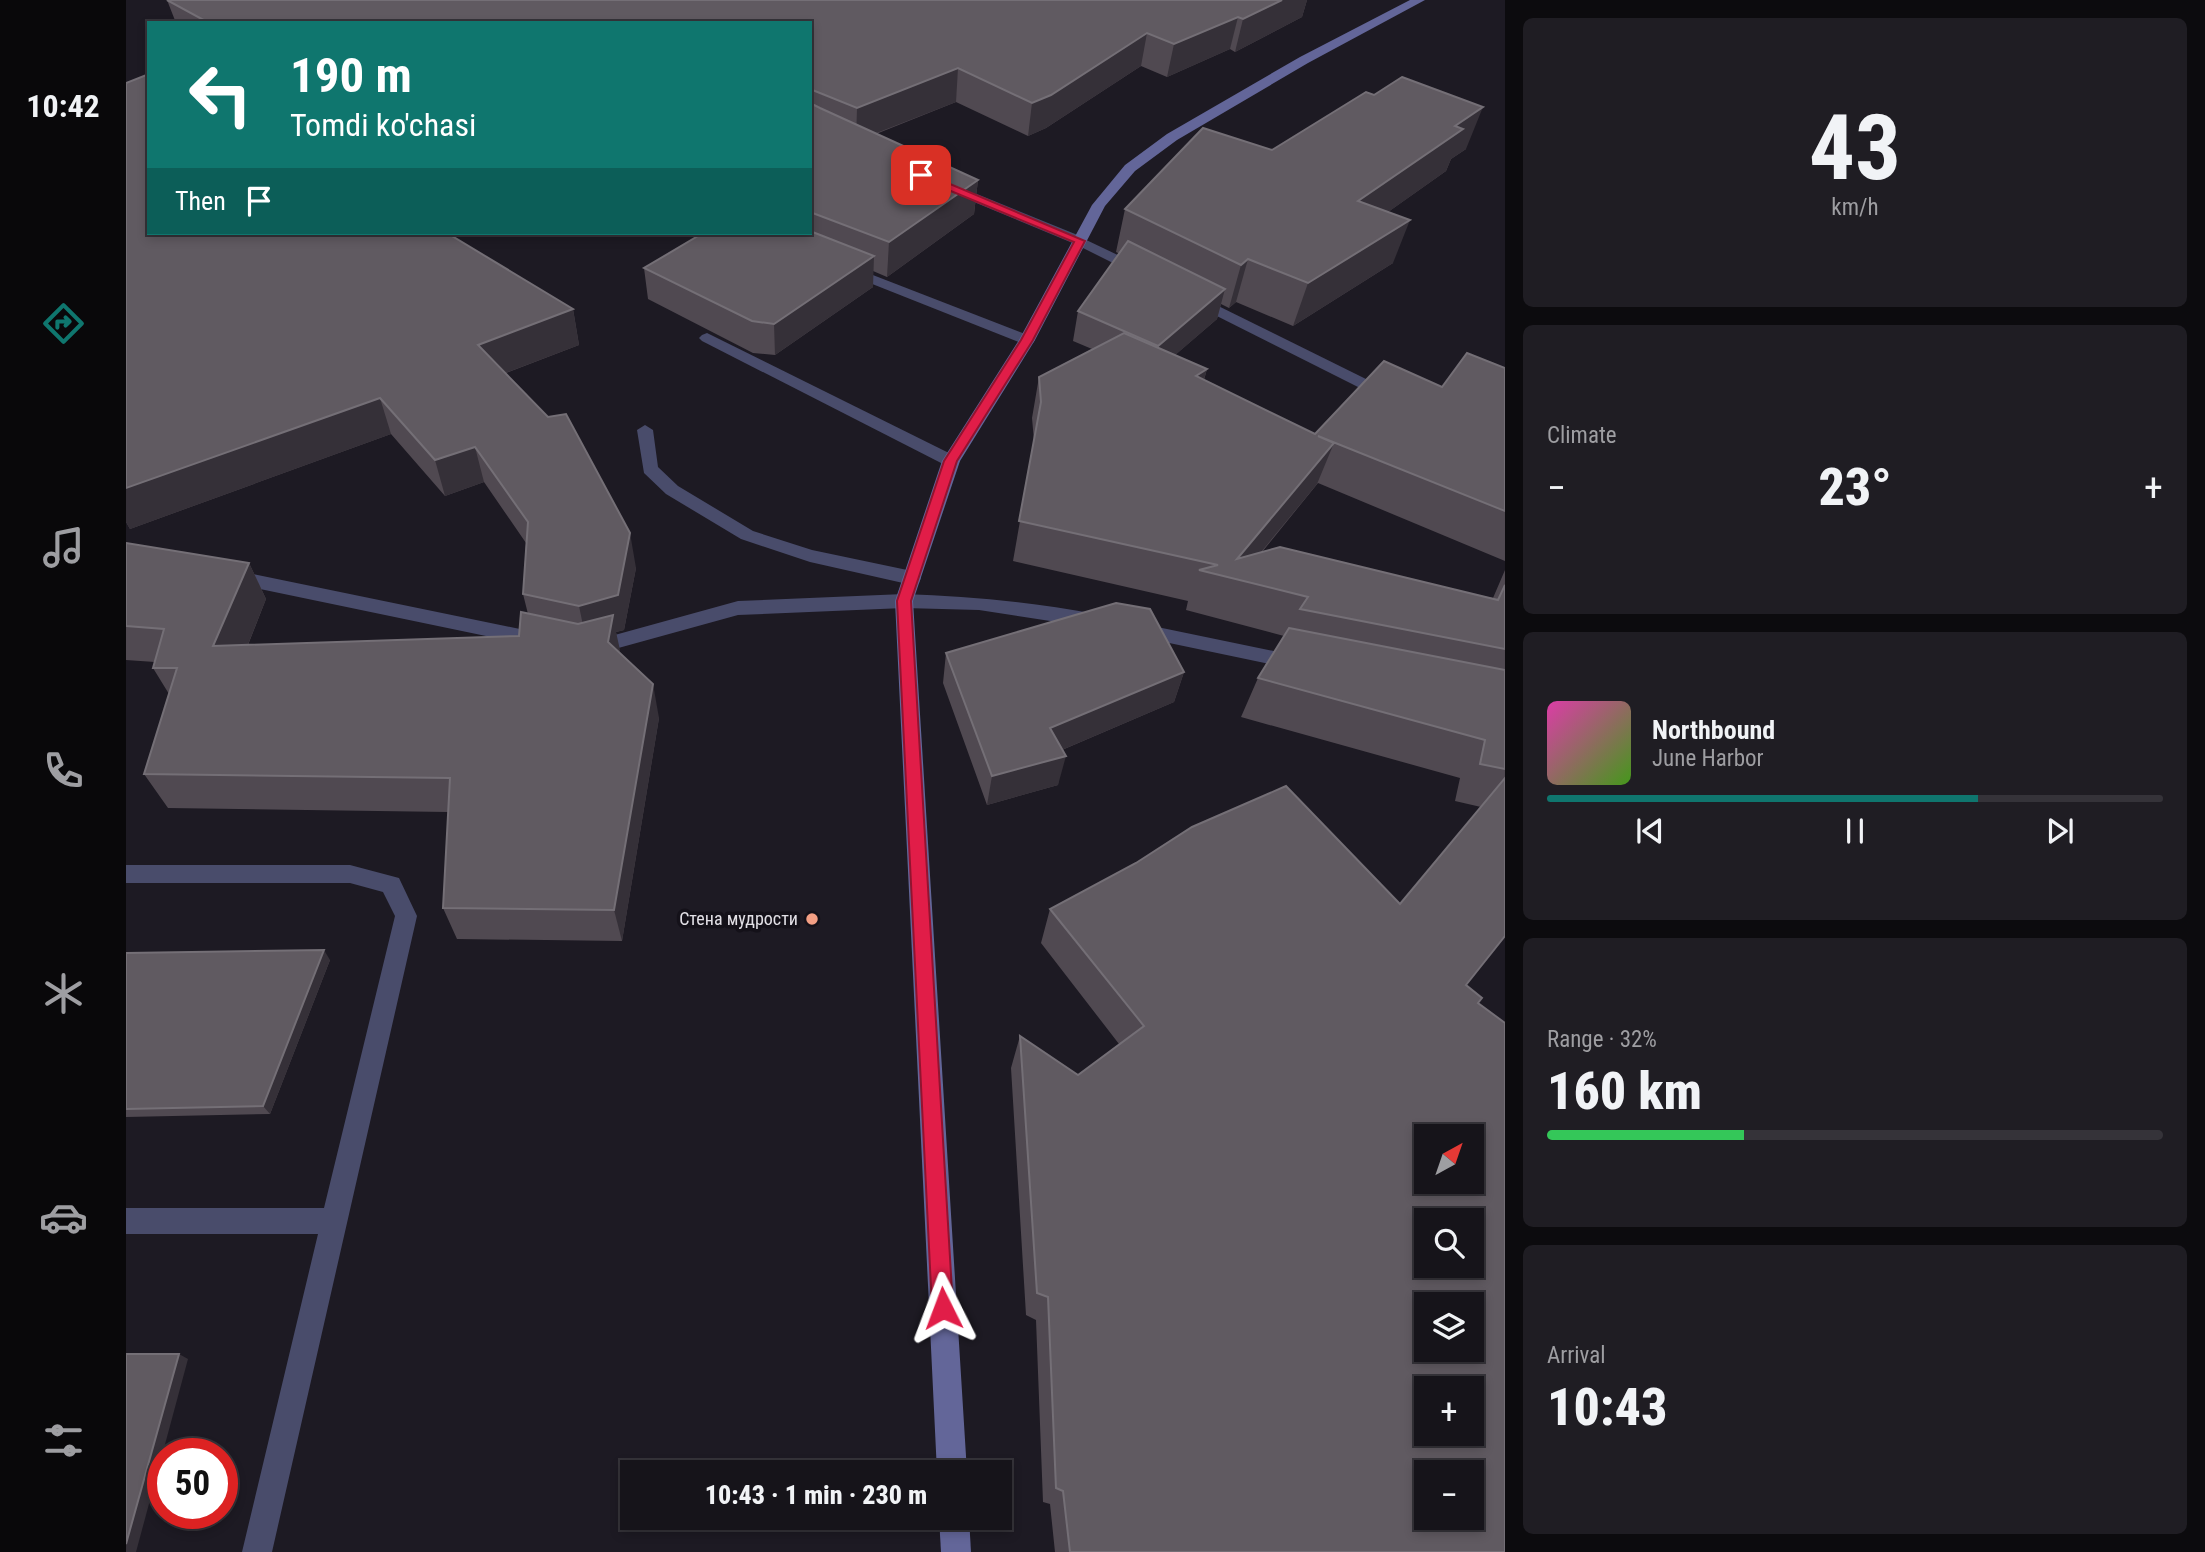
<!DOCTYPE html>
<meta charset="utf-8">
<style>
body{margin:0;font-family:"Roboto Condensed",sans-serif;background:#1f1d23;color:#f1f3f6;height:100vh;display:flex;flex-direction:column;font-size:26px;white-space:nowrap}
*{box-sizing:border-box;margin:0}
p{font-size:23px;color:#9e9ea2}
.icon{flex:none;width:38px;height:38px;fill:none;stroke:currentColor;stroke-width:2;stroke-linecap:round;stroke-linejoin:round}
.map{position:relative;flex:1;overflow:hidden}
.panel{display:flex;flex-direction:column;gap:18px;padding:18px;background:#0c0b0e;width:700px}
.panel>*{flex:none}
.hud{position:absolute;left:21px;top:21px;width:665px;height:214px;border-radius:0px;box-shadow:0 4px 10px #0003,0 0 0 2px #353339;background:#0f766e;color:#fff;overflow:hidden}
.needle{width:46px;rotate:40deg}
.fabs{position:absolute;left:1288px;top:1124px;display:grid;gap:14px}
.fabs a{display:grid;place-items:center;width:70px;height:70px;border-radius:0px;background:#16141a;box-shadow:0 4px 10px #0003,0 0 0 2px #353339;font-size:35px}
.speed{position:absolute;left:21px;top:1438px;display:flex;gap:14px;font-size:35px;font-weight:700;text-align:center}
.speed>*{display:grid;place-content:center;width:91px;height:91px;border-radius:50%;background:#16141a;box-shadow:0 4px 10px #0003,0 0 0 2px #353339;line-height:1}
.speed .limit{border:10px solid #d22;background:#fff;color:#111}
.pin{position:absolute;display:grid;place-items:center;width:60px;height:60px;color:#fff;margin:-30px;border-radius:14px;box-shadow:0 4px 10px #0006}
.me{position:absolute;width:77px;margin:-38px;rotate:357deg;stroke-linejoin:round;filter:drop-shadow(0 0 5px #0008)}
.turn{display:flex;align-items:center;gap:24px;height:147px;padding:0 28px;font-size:32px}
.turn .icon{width:91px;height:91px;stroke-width:2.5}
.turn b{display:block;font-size:49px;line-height:60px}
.then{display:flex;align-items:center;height:66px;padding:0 28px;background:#0003;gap:14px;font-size:26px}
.big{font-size:52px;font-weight:800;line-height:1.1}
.panel .card{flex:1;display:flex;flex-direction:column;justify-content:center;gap:10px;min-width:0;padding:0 24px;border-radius:10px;background:#1f1d23}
.panel .dial{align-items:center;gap:0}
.dial b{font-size:91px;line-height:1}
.song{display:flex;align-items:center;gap:21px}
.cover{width:84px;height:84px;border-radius:10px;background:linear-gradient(135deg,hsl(320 70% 55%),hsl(100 70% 35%))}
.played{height:7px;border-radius:4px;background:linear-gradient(90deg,#0f766e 70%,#353339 70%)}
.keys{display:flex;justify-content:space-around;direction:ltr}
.heat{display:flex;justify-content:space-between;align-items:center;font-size:38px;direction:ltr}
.charge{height:10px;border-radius:5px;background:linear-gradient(90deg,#34c759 32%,#353339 0)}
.trip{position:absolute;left:494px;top:1460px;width:392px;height:70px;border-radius:0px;background:#16141a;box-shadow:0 4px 10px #0003,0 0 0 2px #353339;font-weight:800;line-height:70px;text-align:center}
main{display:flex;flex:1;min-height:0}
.dock{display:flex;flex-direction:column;width:126px;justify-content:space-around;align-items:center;background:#09080a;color:#9e9ea2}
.dock .icon{width:49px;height:49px}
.dock .current{color:#0f766e}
.dock b{font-size:32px;color:#f1f3f6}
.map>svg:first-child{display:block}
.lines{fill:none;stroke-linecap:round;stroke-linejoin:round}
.lane{fill:#494c6b;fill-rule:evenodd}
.street{fill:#494c6b;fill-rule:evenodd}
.secondary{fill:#636699;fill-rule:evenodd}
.wall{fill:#504951}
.shaded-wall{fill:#353038}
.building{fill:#605a61;stroke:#746f76;stroke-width:2;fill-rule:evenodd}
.route{fill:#e11d48;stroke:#92132f;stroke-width:2}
.poi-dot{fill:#f39f84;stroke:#141119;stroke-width:2.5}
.labels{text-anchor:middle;stroke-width:7;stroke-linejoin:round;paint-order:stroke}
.poi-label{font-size:18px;fill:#e2e0e6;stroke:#141119;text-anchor:end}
</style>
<main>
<nav class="dock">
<b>10:42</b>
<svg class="icon current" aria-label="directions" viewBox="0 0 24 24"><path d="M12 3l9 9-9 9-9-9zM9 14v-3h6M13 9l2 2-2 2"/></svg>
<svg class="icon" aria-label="music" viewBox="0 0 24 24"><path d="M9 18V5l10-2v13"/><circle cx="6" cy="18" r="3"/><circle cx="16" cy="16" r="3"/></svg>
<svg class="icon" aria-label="phone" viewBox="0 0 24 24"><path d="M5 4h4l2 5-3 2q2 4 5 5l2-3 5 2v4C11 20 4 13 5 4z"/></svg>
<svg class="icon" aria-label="climate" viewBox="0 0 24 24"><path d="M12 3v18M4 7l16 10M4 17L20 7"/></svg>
<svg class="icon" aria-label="car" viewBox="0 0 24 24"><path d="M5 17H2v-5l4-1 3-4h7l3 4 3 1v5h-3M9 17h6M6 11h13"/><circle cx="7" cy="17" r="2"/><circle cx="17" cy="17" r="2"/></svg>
<svg class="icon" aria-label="filters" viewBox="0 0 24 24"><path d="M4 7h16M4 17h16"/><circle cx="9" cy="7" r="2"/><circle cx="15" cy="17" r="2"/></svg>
</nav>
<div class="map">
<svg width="1379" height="1552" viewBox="0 0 1379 1552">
<rect width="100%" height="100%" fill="#1d1a23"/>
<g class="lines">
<g class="lane">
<path d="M954 237 1019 268 1021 271 1019 274H1009L949 244 947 241Z"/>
<path d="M1068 294 1244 381 1246 384 1238 389 1232 387 1063 302 1060 299Z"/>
<path d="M581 333 831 457 834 461 831 465H819L576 341 573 338 576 335Z"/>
<path d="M519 425 527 430 532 467 552 486 627 531 686 550 786 571 793 573 795 578 793 583 786 585 684 562 615 539 540 494 518 473 511 430Z"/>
<path d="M0 865H224L273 878 291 916 146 1552H116L192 1234H0V1208H198L269 916 257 892 224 883H0Z"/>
</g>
<g class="street">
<path d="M824 183 959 238 961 241 954 245 949 244 819 190 817 187Z"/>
<path d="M721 265 907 337 909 340 907 343H895L716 272 714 269 716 266Z"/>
<path d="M107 570 418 634 425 636 428 641 425 646 418 648 100 582 98 577 100 572Z"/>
<path d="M778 594C843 596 906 602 970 614L977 616 980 621 977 626 970 628 853 610 778 608 612 615 467 655 460 653 457 648 460 643 467 641 612 601Z"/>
<path d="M1012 623 1172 656 1179 658 1182 663 1179 668 1172 670 1005 635 1002 630 1005 625Z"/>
</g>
<g class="secondary">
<path d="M1284 0H1299L1182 63 1051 140 1009 171 979 206 909 340 834 461 787 601 841 1472H811L769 601 816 461 893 340 966 205 999 165 1041 134 1174 57Z"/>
<path d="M813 1517H843L845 1552H815Z"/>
</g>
</g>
<g class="wall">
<path d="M41 0H1181L1176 17 1109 52 1104 49 1041 77 1015 66 920 128 902 136 830 102 750 134 852 180 848 214 761 277 747 271V287L649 355 627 353 522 299 518 268 684 233V23H50Z"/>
<path d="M0 83 447 309 453 345 380 373 510 568 498 630 490 632 493 652 533 718 496 941 331 939 317 908 322 812 42 808 18 774 43 694 27 668 29 662 0 660V543L123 563 140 599 122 645 393 636 402 614 397 594 400 543 358 482 319 496 265 434 4 529 0 522Z"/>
<path d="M1340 149 1325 159 1320 171 1262 212 1267 263 1167 326 1110 302 1103 308 1095 304 1091 319 1049 355 1081 369 1078 380 1189 434 1316 387 1379 368V561L1192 483 1136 552 1367 598 1379 570V936L1340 985 1352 1003 1379 1552H929L924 1504 917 1502 910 1320 900 1315 885 1068 894 1036 952 1075 993 1044 915 943 924 909 1274 904 1355 807 1329 801 1334 778 1115 717 1132 678 1158 636 1060 610 1062 601 887 561 908 441 906 418 913 377 966 349 947 341 952 311 994 254 990 252 999 209 1146 150Z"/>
<path d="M820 653 1058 672 1048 702 936 750 932 785 861 805 817 683Z"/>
<path d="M0 953 204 960 144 1114 0 1117Z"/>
</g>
<g class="shaded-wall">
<path d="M1156 0H1181L1176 17 1109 52 1117 19Z"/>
<path d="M1112 17 1104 49 1041 77 1048 44Z"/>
<path d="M1021 33 1015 66 920 128 902 136 906 103Z"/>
<path d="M832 68 830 102 730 141 731 108Z"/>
<path d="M1357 107 1340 149 1325 159 1320 171 1217 244 1232 201 1329 126Z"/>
<path d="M852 180 848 214 761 277 763 242Z"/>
<path d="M1284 220 1267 263 1167 326 1182 283Z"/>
<path d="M748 256 747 287 649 355 648 324Z"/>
<path d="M1122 259 1110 302 1103 308 1115 265Z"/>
<path d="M1099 289 1091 319 1025 376 1032 346Z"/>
<path d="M447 309 453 345 361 380 352 345Z"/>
<path d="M1081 369 1069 410 1070 376Z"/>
<path d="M254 398 265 434 4 529 0 522V488Z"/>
<path d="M1208 443 1191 484 1112 580 1111 559Z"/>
<path d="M349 447 358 482 319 496 309 460Z"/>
<path d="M504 533 510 568 498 630 490 632 494 650 488 677 460 640 453 606Z"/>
<path d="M123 563 140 599 107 682 87 646Z"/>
<path d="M1058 672 1048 702 917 758 924 728Z"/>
<path d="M527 684 533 718 496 941 488 910Z"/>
<path d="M940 756 932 785 861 805 866 776Z"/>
<path d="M198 950 204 960 144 1114 137 1106Z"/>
<path d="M53 1354 62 1359 10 1552H0V1544Z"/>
</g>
<g class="building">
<path d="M41 0H1156L1117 19 1112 17 1048 44 1021 33 925 95 906 103 832 68 731 108 684 89V23H83Z"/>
<path d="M23 74V233H321L447 309 352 345 422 417 440 414 504 533 492 595 453 606 397 594 402 522 349 447 309 460 254 398 0 488V83Z"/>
<path d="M1276 77 1357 107 1329 126 1337 129 1232 201 1284 220 1182 283 1122 259 1115 265 999 209 1077 128 1146 150 1240 92 1248 95Z"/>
<path d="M684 103 694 108 852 180 763 242 684 212Z"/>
<path d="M684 231 748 256 648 324 626 321 518 268 577 233H684Z"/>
<path d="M1002 241 1099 289 1032 346 952 311Z"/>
<path d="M998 333 1081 369 1070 376 1189 434 1258 361 1316 387 1341 353 1379 368V511L1192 436 1208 443 1111 559 1154 547 1372 600 1379 585V649L1174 609 1182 597 1073 570 1092 565 893 521 915 402 913 377Z"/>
<path d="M0 543 123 563 87 646 393 636 395 612 452 624 487 615 482 642 527 684 488 910 317 908 324 778 18 774 51 668H27L38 629 0 626Z"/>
<path d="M990 603 1024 609 1058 672 924 728 940 756 866 776 820 653Z"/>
<path d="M1163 628 1379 670V769L1354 764 1359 740 1132 678Z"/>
<path d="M1379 778V936L1340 985 1356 998 1352 1003 1379 1023V1552H944L937 1491 930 1488 922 1297 911 1293 894 1036 952 1075 1018 1026 924 909 1010 863 1066 827 1160 786 1274 904ZM1300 1136H1346V1181H1300ZM1300 1220H1346V1265H1300ZM1300 1304H1346V1349H1300ZM1300 1388H1346V1433H1300ZM1300 1472H1346V1517H1300Z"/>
<path d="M198 950 137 1106 0 1109V953Z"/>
<path d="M0 1354H53L0 1544Z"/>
</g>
<path class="route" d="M791 173H798L959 241 907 340 831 461 785 601 827 1308 824 1316 817 1319 809 1316 806 1308 771 601 818 461 895 340 948 242 791 177Z"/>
<circle class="poi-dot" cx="686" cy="919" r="7"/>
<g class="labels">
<g class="poi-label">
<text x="672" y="925">Стена мудрости</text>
</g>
</g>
</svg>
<div class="fabs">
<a><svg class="needle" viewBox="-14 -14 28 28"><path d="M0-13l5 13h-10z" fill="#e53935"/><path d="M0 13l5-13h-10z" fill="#9e9ea2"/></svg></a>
<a><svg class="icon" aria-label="search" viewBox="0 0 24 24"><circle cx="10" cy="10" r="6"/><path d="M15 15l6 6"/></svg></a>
<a><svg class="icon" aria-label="layers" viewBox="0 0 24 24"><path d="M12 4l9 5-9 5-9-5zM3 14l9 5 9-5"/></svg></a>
<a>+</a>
<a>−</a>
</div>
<div class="speed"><div class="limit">50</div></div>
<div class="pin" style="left:795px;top:175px;background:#d93025"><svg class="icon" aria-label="arrive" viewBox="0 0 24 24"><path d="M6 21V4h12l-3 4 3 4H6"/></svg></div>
<svg class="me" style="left:817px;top:1308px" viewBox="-20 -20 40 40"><path d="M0-17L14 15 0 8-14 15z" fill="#e11d48" stroke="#fff" stroke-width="4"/></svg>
<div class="trip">10:43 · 1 min · 230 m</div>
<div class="hud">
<div class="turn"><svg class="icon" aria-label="left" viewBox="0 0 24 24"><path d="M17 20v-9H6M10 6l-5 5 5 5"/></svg><div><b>190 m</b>Tomdi ko'chasi</div></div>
<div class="then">Then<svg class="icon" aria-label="arrive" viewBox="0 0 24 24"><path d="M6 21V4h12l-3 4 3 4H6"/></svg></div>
</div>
</div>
<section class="panel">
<div class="card dial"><b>43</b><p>km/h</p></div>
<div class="card"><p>Climate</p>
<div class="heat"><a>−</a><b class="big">23°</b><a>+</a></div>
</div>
<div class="card">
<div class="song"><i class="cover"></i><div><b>Northbound</b><p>June Harbor</p></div></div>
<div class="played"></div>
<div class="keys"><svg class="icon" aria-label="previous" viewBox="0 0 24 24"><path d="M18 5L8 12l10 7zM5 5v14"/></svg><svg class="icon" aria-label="pause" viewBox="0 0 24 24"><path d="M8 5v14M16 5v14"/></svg><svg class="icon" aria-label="next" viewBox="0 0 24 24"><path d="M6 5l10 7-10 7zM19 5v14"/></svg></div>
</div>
<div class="card"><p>Range · 32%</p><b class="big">160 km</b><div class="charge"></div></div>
<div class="card"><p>Arrival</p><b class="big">10:43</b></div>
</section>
</main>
